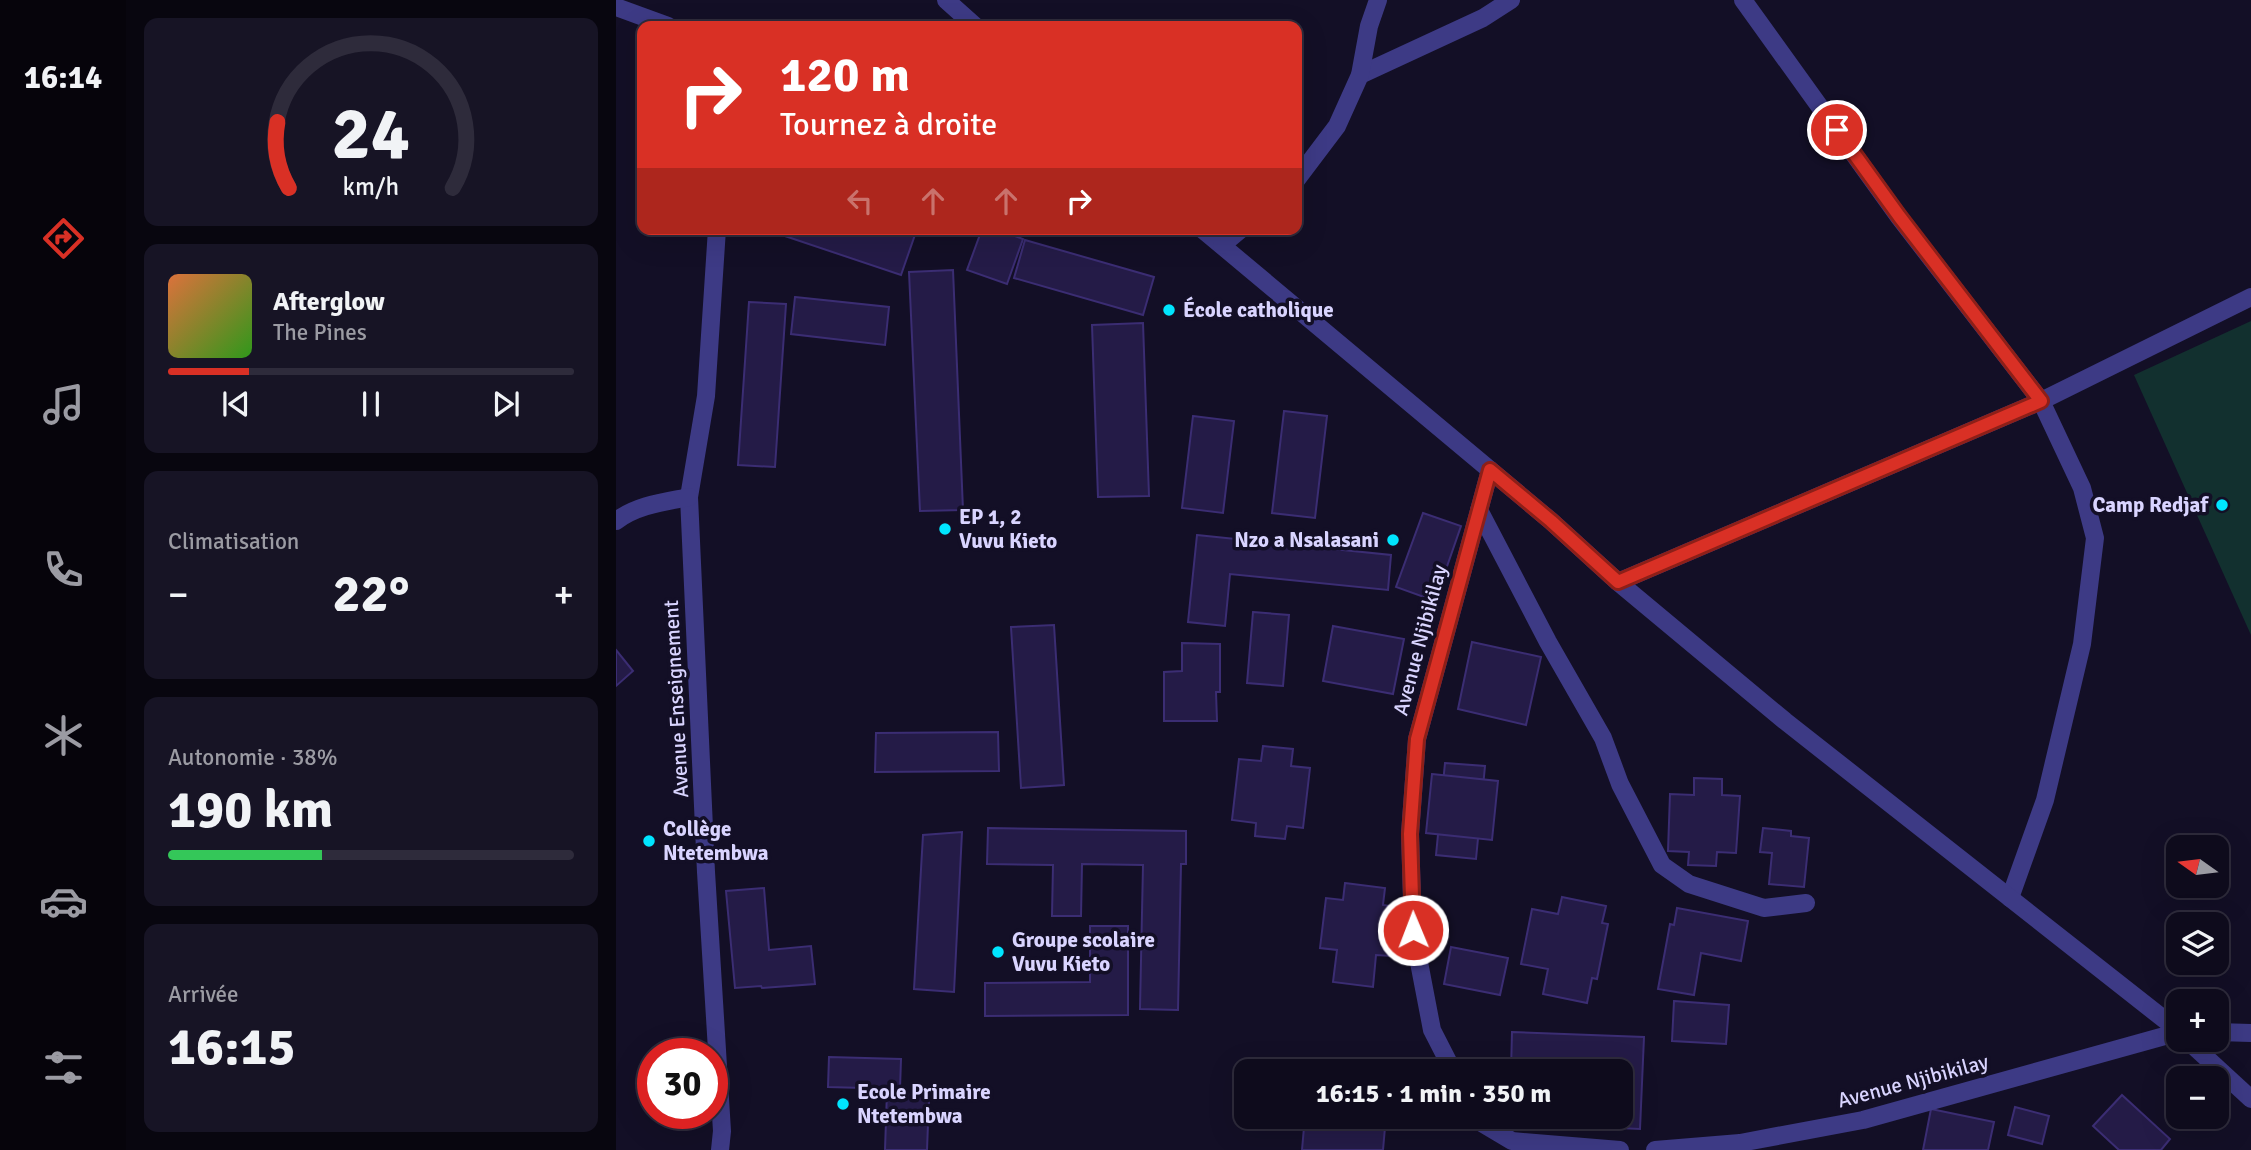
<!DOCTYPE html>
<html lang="fr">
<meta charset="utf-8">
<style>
body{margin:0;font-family:Signika,sans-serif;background:#171425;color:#f1f3f6;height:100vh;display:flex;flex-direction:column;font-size:26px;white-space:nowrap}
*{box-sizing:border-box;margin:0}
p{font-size:23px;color:#9b9ba3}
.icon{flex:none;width:38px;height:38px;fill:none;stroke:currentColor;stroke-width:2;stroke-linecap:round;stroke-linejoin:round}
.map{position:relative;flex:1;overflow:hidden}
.drawer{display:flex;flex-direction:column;gap:18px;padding:18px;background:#08060f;width:490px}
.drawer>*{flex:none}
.top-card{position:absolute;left:21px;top:21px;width:665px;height:214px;border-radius:14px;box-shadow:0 7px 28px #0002,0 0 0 2px #2e2b3b;background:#d93025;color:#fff;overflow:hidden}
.needle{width:46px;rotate:284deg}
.controls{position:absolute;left:1550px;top:835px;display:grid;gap:14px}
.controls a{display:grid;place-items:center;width:63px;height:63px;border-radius:14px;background:#0e0b1c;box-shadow:0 7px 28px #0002,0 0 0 2px #2e2b3b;font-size:35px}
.speed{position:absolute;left:21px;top:1038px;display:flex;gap:14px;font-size:35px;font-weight:700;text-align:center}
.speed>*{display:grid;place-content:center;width:91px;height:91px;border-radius:50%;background:#0e0b1c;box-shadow:0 7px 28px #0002,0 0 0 2px #2e2b3b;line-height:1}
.speed .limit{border:10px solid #d22;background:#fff;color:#111}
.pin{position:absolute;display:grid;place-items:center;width:60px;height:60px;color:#fff;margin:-30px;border:4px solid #fff;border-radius:50%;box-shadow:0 2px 7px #0007}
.me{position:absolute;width:77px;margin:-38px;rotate:359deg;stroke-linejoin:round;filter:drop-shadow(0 0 5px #0008)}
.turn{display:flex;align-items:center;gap:24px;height:147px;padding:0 28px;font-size:32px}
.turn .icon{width:91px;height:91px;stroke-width:2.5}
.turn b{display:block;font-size:49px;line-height:60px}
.lanes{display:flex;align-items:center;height:66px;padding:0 28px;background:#0003;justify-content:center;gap:35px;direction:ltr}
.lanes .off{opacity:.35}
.big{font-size:52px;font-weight:700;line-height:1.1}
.drawer .card{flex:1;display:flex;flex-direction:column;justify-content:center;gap:10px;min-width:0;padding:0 24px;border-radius:14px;background:#171425}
.drawer .dial{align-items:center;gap:0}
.dial svg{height:182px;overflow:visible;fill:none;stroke:#2e2b3b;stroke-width:7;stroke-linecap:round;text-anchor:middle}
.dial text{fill:#f1f3f6;stroke:none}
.song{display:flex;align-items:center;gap:21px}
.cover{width:84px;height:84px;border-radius:10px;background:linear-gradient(135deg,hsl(20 70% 55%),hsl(110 70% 35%))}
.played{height:7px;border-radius:4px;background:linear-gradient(90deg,#d93025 20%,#2e2b3b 20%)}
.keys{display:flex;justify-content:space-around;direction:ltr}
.heat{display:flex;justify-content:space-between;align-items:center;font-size:38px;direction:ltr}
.charge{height:10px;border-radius:5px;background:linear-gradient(90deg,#34c759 38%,#2e2b3b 0)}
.trip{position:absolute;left:618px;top:1059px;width:399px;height:70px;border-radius:14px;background:#0e0b1c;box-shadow:0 7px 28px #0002,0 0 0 2px #2e2b3b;font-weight:700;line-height:70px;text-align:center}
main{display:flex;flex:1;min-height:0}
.tabs{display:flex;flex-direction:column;width:126px;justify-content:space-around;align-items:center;background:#06040b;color:#9b9ba3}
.tabs .icon{width:49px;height:49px}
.tabs .current{color:#d93025}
.tabs b{font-size:32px;color:#f1f3f6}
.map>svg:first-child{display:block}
.green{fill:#12302f}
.building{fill:#241b47;stroke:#3b2d73;stroke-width:2}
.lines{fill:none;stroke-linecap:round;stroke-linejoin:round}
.minor{stroke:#3d3a85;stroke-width:18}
.route-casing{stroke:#8d1f18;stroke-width:18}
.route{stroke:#d93025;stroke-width:12}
.poi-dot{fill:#00e5ff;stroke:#130f26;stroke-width:2.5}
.labels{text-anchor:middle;stroke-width:7;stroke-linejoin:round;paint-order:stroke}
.poi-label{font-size:21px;font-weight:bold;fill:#d9d4ff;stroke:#130f26;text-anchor:start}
.street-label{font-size:21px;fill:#d9d4ff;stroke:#130f26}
</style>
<main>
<nav class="tabs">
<b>16:14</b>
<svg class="icon current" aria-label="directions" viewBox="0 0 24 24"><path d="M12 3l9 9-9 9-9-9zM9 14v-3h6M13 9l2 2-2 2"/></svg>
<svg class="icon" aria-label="music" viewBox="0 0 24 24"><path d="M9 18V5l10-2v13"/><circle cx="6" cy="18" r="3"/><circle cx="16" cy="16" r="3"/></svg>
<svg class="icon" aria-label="phone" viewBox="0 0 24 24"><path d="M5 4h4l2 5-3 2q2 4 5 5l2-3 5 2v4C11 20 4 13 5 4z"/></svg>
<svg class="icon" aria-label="climate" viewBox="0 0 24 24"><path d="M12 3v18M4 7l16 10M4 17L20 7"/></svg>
<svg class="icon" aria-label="car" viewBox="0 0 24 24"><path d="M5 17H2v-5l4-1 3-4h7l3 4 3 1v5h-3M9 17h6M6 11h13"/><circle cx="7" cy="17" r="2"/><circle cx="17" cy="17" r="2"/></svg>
<svg class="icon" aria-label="filters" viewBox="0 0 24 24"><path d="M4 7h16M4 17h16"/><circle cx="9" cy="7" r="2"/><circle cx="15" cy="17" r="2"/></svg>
</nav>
<section class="drawer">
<div class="card dial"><svg viewBox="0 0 100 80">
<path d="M14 69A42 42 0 1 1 86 69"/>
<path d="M14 69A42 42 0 0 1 9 40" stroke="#d93025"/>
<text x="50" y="56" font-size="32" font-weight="700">24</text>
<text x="50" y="72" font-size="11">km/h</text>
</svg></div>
<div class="card">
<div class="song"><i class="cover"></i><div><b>Afterglow</b><p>The Pines</p></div></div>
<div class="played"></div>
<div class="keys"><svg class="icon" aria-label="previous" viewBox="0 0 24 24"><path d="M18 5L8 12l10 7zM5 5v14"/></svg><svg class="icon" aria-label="pause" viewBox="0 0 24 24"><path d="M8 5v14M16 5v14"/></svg><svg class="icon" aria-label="next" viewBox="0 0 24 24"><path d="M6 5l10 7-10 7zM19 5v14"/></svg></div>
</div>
<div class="card"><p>Climatisation</p>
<div class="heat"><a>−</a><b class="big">22°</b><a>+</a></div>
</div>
<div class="card"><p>Autonomie · 38%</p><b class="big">190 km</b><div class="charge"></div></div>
<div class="card"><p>Arrivée</p><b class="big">16:15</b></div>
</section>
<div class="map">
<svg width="1635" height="1150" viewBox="0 0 1635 1150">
<rect width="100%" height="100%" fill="#130f26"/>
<path class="green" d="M1635 321V635L1518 375Z"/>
<g class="building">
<path d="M148 229H301L285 275Z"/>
<path d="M366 229H380L407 239 391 284 351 270Z"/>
<path d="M409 240 538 277 527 315 398 278Z"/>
<path d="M337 270 347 510 304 511 293 272Z"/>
<path d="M179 297 273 307 269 345 175 334Z"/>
<path d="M133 302 170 304 159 467 122 465Z"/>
<path d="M527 323 533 496 482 497 476 325Z"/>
<path d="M668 411 711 416 699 518 656 513Z"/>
<path d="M577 416 618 421 607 513 566 508Z"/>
<path d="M807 513 845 526 819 601 780 587Z"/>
<path d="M581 535 775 555 772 590 614 574 609 626 572 622Z"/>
<path d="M637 612 673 615 667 686 631 683Z"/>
<path d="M438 625 448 785 405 788 395 627Z"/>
<path d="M717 626 788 639 777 694 707 681Z"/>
<path d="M856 642 925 657 910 725 842 709Z"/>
<path d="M566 643 604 644V692H600L601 721H548V672L566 671Z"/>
<path d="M0 650 17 671 0 686Z"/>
<path d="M382 732 383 771 259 772 260 733Z"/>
<path d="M647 746 677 749 675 766 694 768 687 828 671 826 669 839 639 836 640 823 616 820 623 759 645 761Z"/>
<path d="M829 763 869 766 860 859 820 855Z"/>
<path d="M816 774 882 781 876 840 810 833Z"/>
<path d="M1078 778 1106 779V795L1124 796 1120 853 1101 852 1100 866 1072 865 1073 852 1052 851 1054 794 1078 795Z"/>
<path d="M372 828 570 831V864H565L562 1010 524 1009 527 865 466 864 465 916H436L437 865 371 864Z"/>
<path d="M1147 828 1175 831V836L1193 838 1188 887 1153 884 1156 853 1144 852Z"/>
<path d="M346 832 338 992 298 989 307 835Z"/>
<path d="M729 883 769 888 767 905 781 907 775 956 760 955 757 987 717 982 721 950 704 948 710 898 727 900Z"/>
<path d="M148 888 153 950 195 946 199 984 146 988 145 986 119 988 110 891Z"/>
<path d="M946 897 990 906 986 923 992 924 981 979 976 978 971 1003 927 994 932 969 905 964 916 909 942 914Z"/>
<path d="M1061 908 1132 921 1125 961 1085 953 1078 995 1042 989 1054 924 1058 925Z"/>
<path d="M474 926H512V1015L369 1016V983L474 982Z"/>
<path d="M835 947 892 958 884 995 828 984Z"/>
<path d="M1058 1001 1113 1005 1110 1044 1056 1041Z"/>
<path d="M896 1032 1028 1037 1024 1129 893 1123V1116H1004V1071H895Z"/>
<path d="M213 1057 285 1059 284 1089 212 1087Z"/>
<path d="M271 1091 313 1097 311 1150H269Z"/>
<path d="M1506 1095 1554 1139 1545 1150H1503L1477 1126Z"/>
<path d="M1399 1107 1433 1116 1426 1144 1392 1135Z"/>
<path d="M1315 1109 1378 1122 1372 1150H1307Z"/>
<path d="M689 1116H770L767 1150H686Z"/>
</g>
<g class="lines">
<g class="minor">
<path d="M330 0 359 26"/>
<path d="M1127 0 1283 217 1425 401 1466 488 1479 538 1466 644 1429 800 1394 898"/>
<path d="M0 7 52 26"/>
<path d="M744 75 867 18 895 0"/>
<path d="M681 179 721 126 744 75 753 26 762 0"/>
<path d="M101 229 90 396 73 497 90 872 106 1131 104 1150"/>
<path d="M586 229 935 521 1002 582 1169 721 1563 1031"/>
<path d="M606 245 625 229"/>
<path d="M863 510 932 642 987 738 1004 784 1046 865 1073 884 1148 908 1190 903"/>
<path d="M0 521C21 505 48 502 73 497"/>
<path d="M1002 582 1425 401 1635 297"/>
<path d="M1601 1032 1635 1033"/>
<path d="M1571 1040 1635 1099"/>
<path d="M837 1071 816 1030 797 931 794 834 801 739 874 470"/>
<path d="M854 1116 896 1141 1004 1150"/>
<path d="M1039 1150 1124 1143 1247 1120 1563 1032"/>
</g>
</g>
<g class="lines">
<defs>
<path id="route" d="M797 930 794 834 801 739 874 470 935 521 1002 582 1425 401 1283 216 1221 130"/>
</defs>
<use href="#route" class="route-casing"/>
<use href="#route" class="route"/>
</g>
<g class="poi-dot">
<circle cx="553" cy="310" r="7"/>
<circle cx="1606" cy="505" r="7"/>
<circle cx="329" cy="529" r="7"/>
<circle cx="777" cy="540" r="7"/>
<circle cx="33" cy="841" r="7"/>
<circle cx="382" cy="952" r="7"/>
<circle cx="227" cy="1104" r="7"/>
</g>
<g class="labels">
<g class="poi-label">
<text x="567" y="317">École catholique</text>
<text x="1592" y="512" text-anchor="end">Camp Redjaf</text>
<text x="343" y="524">EP 1, 2<tspan x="343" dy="24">Vuvu Kieto</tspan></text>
<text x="763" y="547" text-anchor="end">Nzo a Nsalasani</text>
<text x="47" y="836">Collège<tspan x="47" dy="24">Ntetembwa</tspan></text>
<text x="396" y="947">Groupe scolaire<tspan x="396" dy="24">Vuvu Kieto</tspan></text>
<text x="241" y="1099">Ecole Primaire<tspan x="241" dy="24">Ntetembwa</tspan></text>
</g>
<g class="street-label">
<text transform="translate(804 640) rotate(-75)" y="7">Avenue Njibikilay</text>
<text transform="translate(60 699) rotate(-93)" y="7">Avenue Enseignement</text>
<text transform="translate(1297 1081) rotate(-15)" y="7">Avenue Njibikilay</text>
</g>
</g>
</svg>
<div class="controls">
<a><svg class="needle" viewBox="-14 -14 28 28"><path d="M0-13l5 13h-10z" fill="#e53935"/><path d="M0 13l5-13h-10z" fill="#9b9ba3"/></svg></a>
<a><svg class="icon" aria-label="layers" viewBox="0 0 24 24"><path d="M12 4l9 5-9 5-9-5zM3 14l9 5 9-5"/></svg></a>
<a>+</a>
<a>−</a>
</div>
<div class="speed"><div class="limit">30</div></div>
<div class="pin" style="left:1221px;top:130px;background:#d93025"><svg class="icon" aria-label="arrive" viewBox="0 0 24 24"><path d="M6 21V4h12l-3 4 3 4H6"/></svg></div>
<svg class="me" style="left:797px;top:930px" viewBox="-20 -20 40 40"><circle r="17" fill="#d93025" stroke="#fff" stroke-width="3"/><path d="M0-11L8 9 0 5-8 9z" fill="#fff"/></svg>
<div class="trip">16:15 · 1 min · 350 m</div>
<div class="top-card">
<div class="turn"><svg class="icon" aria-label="right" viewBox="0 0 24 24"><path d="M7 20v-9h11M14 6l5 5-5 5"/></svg><div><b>120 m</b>Tournez à droite</div></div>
<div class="lanes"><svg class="icon off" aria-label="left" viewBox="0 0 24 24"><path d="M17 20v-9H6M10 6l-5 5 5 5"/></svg><svg class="icon off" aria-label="ahead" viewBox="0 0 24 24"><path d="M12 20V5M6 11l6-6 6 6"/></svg><svg class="icon off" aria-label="ahead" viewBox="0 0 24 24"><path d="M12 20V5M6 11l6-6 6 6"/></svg><svg class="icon" aria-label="right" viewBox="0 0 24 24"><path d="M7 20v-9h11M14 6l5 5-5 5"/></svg></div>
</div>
</div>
</main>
